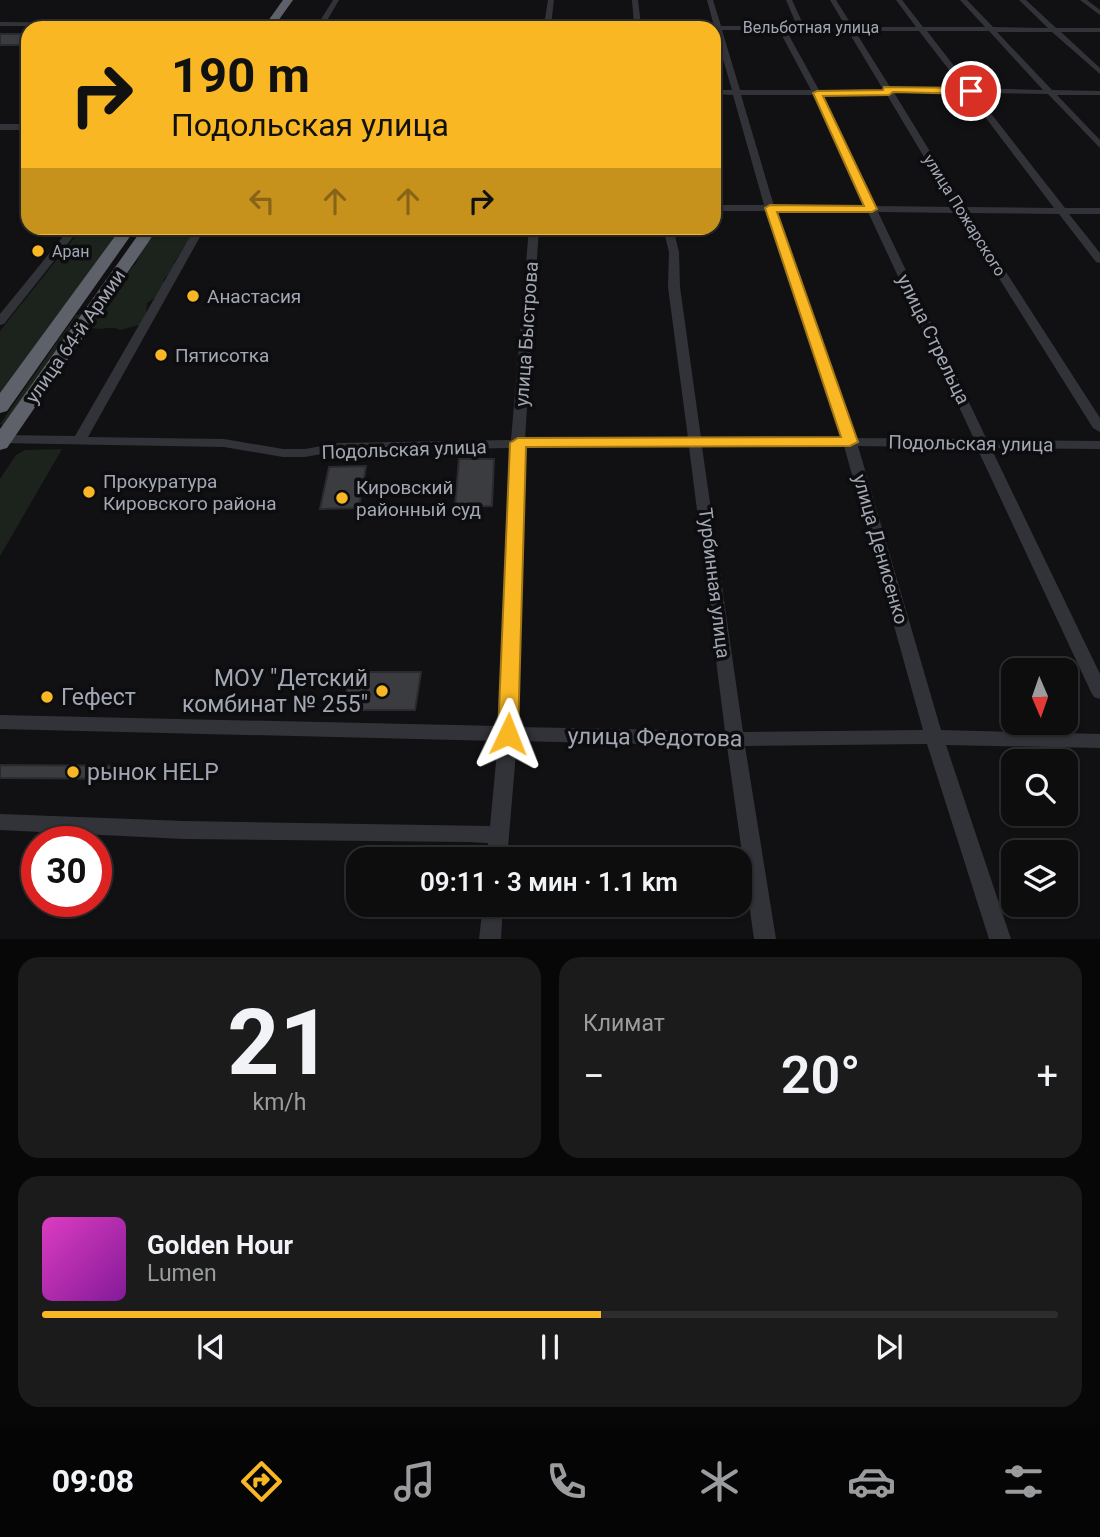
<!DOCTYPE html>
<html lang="ru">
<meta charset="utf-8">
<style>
body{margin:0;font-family:Roboto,sans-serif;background:#1b1b1c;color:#f1f3f6;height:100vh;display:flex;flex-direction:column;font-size:26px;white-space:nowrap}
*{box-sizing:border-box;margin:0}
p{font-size:23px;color:#9a9c9e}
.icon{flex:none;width:38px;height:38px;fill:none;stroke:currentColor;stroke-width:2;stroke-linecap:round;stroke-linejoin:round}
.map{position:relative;height:939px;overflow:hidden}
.panel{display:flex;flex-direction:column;gap:18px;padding:18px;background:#070708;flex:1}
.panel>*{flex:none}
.banner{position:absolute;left:21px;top:21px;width:700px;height:214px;border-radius:21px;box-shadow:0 2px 5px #0004,0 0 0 2px #2d2d2e;background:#f9b723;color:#111;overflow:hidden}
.needle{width:46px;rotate:178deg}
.fabs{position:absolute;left:1001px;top:658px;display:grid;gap:14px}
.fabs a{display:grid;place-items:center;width:77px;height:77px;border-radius:14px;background:#0d0d0e;box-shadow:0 2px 5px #0004,0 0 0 2px #2d2d2e;font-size:35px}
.speed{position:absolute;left:21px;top:826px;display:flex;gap:14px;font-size:35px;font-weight:700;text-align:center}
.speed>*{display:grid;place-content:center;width:91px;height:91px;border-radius:50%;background:#0d0d0e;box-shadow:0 2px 5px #0004,0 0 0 2px #2d2d2e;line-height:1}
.speed .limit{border:10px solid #d22;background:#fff;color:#111}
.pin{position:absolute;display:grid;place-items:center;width:60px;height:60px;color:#fff;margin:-30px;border:4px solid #fff;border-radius:50%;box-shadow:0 2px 7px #0007}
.me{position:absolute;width:77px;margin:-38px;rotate:2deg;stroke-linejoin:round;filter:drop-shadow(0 0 5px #0008)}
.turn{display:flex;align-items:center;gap:24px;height:147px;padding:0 35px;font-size:32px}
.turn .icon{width:91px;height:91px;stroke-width:2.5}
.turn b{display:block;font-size:49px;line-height:60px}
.lanes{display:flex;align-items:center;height:66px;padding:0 35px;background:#0003;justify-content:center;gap:35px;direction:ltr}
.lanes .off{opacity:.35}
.big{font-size:52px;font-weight:600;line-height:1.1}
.panel .card{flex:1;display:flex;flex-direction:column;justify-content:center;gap:10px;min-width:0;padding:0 24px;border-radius:21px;background:#1b1b1c}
.panel .dial{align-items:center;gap:0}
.dial b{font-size:91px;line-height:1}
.song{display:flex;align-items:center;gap:21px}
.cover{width:84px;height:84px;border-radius:10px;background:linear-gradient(135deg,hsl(310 70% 55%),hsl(290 70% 35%))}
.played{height:7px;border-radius:4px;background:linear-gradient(90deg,#f9b723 55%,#2d2d2e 55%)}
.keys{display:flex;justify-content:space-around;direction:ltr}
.heat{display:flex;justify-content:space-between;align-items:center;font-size:38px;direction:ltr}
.panel .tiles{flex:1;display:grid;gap:18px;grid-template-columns:1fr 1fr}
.card:last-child{grid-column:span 2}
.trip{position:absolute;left:346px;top:847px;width:406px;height:70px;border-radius:21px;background:#0d0d0e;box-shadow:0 2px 5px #0004,0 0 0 2px #2d2d2e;font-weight:600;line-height:70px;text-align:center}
.tabs{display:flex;height:112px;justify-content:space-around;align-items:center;background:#050506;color:#9a9c9e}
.tabs .icon{width:49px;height:49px}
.tabs .active{color:#f9b723}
.tabs b{font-size:32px;color:#f1f3f6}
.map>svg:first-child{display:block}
.green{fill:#1c231d}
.building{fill:#3b3c40;stroke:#2b2b2f;stroke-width:2}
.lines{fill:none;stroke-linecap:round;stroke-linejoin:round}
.minor{fill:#323338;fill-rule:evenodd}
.highway{fill:#5e6169;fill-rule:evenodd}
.route{fill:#f9b723;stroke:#a27717;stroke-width:2}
.poi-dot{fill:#f9b723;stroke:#0d0c0e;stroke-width:2.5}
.labels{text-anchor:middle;stroke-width:7;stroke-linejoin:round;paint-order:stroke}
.far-street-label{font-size:16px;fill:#a2a7b4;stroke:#0d0c0e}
.far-poi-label{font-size:16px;fill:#a2a7b4;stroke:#0d0c0e;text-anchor:start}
.poi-label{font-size:19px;fill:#a2a7b4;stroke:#0d0c0e;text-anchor:start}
.street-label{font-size:19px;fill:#a2a7b4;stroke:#0d0c0e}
.near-poi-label{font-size:23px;fill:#a2a7b4;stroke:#0d0c0e;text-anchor:start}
.near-street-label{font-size:23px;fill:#a2a7b4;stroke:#0d0c0e}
</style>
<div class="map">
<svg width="1100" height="939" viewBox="0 0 1100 939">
<rect width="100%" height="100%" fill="#111113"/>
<g class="green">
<path d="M82 228H121L0 396V331Z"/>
<path d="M163 228H193V233L174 263 175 267 164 279 163 286 155 298 147 303 146 315 139 325 120 330C110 324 101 332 91 327L100 308 107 302 108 297 136 263 144 245Z"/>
<path d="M83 314 3 425 0 424 76 315Z"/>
<path d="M62 449 0 556V479L16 455 25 450Z"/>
</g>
<g class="building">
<rect x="0" y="34" width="28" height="11"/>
<path d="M459 459H494L492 506 455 507Z"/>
<path d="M366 466 359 508 320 509 329 467Z"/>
<path d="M350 672H421L415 710H343Z"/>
<path d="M0 765 148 766 144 779 0 778Z"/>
</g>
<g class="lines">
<g class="minor">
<path d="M333 0H339L325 24 544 25 548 0H554L551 25H634L632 0H638L641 25 714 26 707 0H713L721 26H797L786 0H792L804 26 846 27 830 0H836L853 27H916L896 0H902L923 27H985L960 0H967L993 27 1048 28 1019 0H1026L1056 28H1100V32H1061L1100 68V74L1052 32H997L1052 90 1100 91V95H1057L1100 140V148L1048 94 975 93 1065 208H1100V214H1069L1100 253V263L1096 262 1059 214 968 213 1100 418V432L1093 428 958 213 878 212 987 440 1100 441V449L991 448 1100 674V699L1094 697 1091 692 977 448 858 446 941 730 1100 734V748L946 745 1011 939H989L927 744 745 746 776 939H754L727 746 517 741 507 859H487L488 843 468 842 184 839 0 830V814L184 821 490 826 498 741 0 729V715L499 726 511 448 338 451 305 457H283L224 447 0 443V435L75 436 195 228H205L88 437 224 439 283 449H305L338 443 511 440 529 228H539L525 439 688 438 668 287 669 252 663 228H673L679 252 680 287 701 438H842L766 211H714V205H764L733 95 714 94V90H732L714 28 0 26V22L318 24ZM722 30H779L811 90H740ZM786 30 848 31 884 91 819 90ZM855 31H919L963 88 890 87ZM927 31H989L1043 90 971 88ZM893 91 967 93 1054 208 964 207ZM741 95H813L865 206H774ZM821 95H887L954 207 875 206ZM776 211 868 212 974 439 855 438ZM844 446 923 730 743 732 702 447ZM525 447H689L725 731 517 727Z"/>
<path d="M1080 0H1087L1100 10V15Z"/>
<rect x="0" y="124" width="28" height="6"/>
<path d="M70 228H80L4 324 0 325V314Z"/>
<path d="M483 905H503L501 939H479Z"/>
</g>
<g class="highway">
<path d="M283 0H293L273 28H263Z"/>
<path d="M121 228H136L7 411 0 413V393Z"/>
<path d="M143 228H158L7 448 0 450V429Z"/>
</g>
</g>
<path class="route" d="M884 87 971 88 975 91 971 94 893 92 889 95 823 96 877 209 872 212H777L858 442 850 446 526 447 518 734 515 740 508 742 501 740 498 734 510 443 518 438 841 437 765 208 770 205 864 206 813 93 817 91 883 90Z"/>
<g class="poi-dot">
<circle cx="38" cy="251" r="7"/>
<circle cx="193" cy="296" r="7"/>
<circle cx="161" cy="355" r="7"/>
<circle cx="89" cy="492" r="7"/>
<circle cx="342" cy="498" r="7"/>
<circle cx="382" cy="691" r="7"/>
<circle cx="47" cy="697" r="7"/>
<circle cx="73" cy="772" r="7"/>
</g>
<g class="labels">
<g class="far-street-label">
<text x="811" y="33">Вельботная улица</text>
<text transform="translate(965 215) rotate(58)" y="6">улица Пожарского</text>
</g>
<g class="far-poi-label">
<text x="52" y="257">Аран</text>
</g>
<g class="poi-label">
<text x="207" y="303">Анастасия</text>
<text x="175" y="362">Пятисотка</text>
<text x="103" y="488">Прокуратура<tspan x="103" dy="22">Кировского района</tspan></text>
<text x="356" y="494">Кировский<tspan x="356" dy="22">районный суд</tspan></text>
</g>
<g class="street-label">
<text transform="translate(526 334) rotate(-86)" y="7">улица Быстрова</text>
<text transform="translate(75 336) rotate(-55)" y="7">улица 64-й Армии</text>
<text transform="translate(934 339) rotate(64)" y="7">улица Стрельца</text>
<text transform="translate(971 443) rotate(1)" y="7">Подольская улица</text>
<text transform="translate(404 449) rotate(-2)" y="7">Подольская улица</text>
<text transform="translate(881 549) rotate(74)" y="7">улица Денисенко</text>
<text transform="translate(715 583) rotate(83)" y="7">Турбинная улица</text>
</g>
<g class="near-poi-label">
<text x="368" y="686" text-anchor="end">МОУ "Детский<tspan x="368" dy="26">комбинат № 255"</tspan></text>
<text x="61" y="705">Гефест</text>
<text x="87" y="780">рынок HELP</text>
</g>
<g class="near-street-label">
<text transform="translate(655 737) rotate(1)" y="8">улица Федотова</text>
</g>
</g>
</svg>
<div class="fabs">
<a><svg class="needle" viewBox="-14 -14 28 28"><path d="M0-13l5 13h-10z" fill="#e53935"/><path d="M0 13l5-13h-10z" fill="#9a9c9e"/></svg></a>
<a><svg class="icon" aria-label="search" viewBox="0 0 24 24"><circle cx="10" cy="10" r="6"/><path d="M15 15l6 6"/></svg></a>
<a><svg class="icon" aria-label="layers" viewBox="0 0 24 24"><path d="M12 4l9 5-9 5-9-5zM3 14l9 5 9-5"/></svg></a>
</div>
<div class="speed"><div class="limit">30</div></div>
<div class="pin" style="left:971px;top:91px;background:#d93025"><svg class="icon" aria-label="arrive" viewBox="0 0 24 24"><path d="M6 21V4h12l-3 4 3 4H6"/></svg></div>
<svg class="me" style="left:508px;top:734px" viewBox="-20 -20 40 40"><path d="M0-17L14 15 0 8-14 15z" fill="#f9b723" stroke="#fff" stroke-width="4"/></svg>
<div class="trip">09:11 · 3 мин · 1.1 km</div>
<div class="banner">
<div class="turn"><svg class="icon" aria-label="right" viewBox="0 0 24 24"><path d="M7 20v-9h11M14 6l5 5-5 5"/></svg><div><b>190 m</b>Подольская улица</div></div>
<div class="lanes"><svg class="icon off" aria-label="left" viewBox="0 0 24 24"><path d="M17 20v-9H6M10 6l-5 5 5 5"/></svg><svg class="icon off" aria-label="ahead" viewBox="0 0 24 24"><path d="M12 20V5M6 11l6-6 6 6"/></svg><svg class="icon off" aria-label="ahead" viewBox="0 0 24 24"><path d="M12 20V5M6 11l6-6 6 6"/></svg><svg class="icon" aria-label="right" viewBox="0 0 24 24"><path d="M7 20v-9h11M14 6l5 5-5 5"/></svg></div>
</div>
</div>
<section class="panel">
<div class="tiles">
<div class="card dial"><b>21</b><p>km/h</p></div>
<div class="card"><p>Климат</p>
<div class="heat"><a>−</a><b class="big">20°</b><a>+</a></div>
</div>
<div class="card">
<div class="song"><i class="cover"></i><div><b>Golden Hour</b><p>Lumen</p></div></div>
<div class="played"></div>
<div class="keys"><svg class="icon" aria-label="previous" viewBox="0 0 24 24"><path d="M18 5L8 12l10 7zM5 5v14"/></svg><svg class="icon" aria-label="pause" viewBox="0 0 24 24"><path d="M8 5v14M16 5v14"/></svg><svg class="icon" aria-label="next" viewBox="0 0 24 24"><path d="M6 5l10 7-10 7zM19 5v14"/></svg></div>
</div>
</div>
</section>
<nav class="tabs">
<b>09:08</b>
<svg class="icon active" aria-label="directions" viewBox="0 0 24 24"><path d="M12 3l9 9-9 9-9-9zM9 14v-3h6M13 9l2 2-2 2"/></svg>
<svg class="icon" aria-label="music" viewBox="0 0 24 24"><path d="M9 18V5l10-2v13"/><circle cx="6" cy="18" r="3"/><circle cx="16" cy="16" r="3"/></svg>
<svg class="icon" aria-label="phone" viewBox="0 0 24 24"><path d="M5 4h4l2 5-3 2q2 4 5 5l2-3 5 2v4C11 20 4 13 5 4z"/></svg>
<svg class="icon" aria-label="climate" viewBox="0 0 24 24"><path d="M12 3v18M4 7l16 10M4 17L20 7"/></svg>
<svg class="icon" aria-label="car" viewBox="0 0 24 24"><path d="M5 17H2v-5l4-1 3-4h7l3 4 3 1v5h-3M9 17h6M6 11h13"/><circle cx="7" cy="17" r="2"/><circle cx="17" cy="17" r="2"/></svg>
<svg class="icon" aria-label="filters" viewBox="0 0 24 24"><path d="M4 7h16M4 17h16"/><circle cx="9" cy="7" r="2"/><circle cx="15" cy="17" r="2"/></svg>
</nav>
